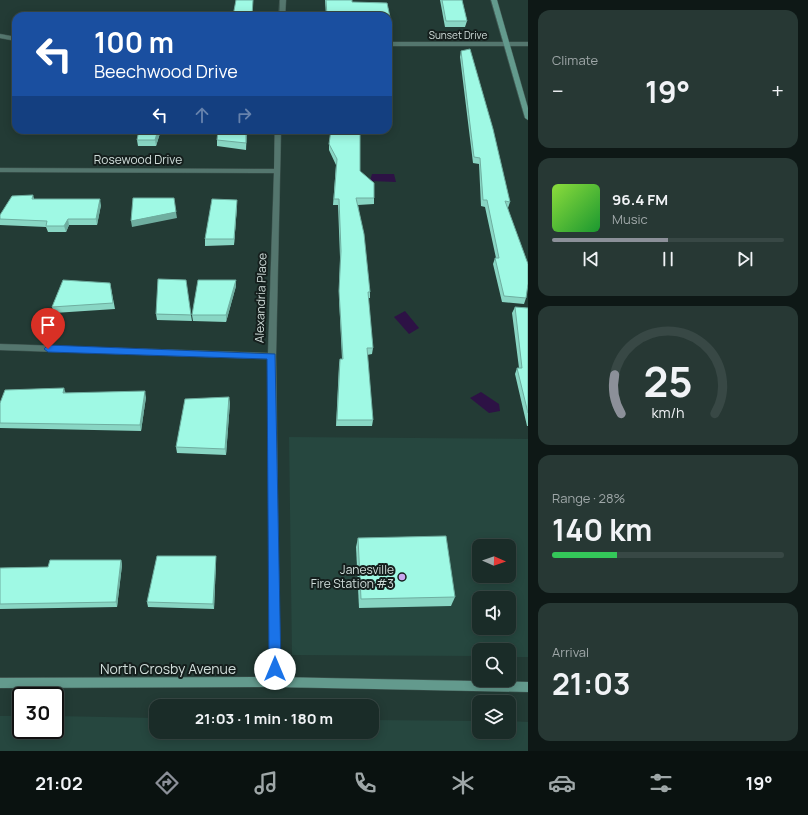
<!DOCTYPE html>
<meta charset="utf-8">
<style>
body{margin:0;font-family:Manrope,sans-serif;background:#273834;color:#f1f3f6;height:100vh;display:flex;flex-direction:column;font-size:15px;white-space:nowrap}
*{box-sizing:border-box;margin:0}
p{font-size:13px;color:#9fa7a8}
.icon{flex:none;width:22px;height:22px;fill:none;stroke:currentColor;stroke-width:2;stroke-linecap:round;stroke-linejoin:round}
.map{position:relative;flex:1;overflow:hidden}
.drawer{display:flex;flex-direction:column;gap:10px;padding:10px;background:#0e1816;width:280px}
.drawer>*{flex:none}
.hud{position:absolute;left:12px;top:12px;width:380px;height:122px;border-radius:12px;box-shadow:0 2px 10px #0003,0 0 0 1px #384845;background:#1a4fa0;color:#fff;overflow:hidden}
.needle{width:26px;rotate:92deg}
.fabs{position:absolute;left:472px;top:539px;display:grid;gap:8px}
.fabs a{display:grid;place-items:center;width:44px;height:44px;border-radius:8px;background:#1a2c28;box-shadow:0 2px 10px #0003,0 0 0 1px #384845;font-size:20px}
.speed{position:absolute;left:12px;top:687px;display:flex;gap:8px;font-size:20px;font-weight:700;text-align:center}
.speed>*{display:grid;place-content:center;width:52px;height:52px;border-radius:50%;background:#1a2c28;box-shadow:0 2px 10px #0003,0 0 0 1px #384845;line-height:1}
.speed .limit{border:2px solid #111;border-radius:6px;background:#fff;color:#111}
.pin{position:absolute;display:grid;place-items:center;width:34px;height:34px;color:#fff;margin:-41px -17px;border-radius:50% 50% 50% 0;rotate:-45deg;box-shadow:0 0 4px #0007}
.pin .icon{rotate:45deg}
.me{position:absolute;width:44px;margin:-22px;rotate:0deg;stroke-linejoin:round;filter:drop-shadow(0 0 3px #0008)}
.turn{display:flex;align-items:center;gap:14px;height:84px;padding:0 16px;font-size:18px}
.turn .icon{width:52px;height:52px;stroke-width:2.5}
.turn b{display:block;font-size:28px;line-height:34px}
.lanes{display:flex;align-items:center;height:38px;padding:0 16px;background:#0003;justify-content:center;gap:20px;direction:ltr}
.lanes .off{opacity:.35}
.big{font-size:30px;font-weight:700;line-height:1.1}
.drawer .tile{flex:1;display:flex;flex-direction:column;justify-content:center;gap:6px;min-width:0;padding:0 14px;border-radius:12px;background:#273834}
.drawer .dial{align-items:center;gap:0}
.dial svg{height:104px;overflow:visible;fill:none;stroke:#384845;stroke-width:7;stroke-linecap:round;text-anchor:middle}
.dial text{fill:#f1f3f6;stroke:none}
.song{display:flex;align-items:center;gap:12px}
.cover{width:48px;height:48px;border-radius:6px;background:linear-gradient(135deg,hsl(90 70% 55%),hsl(130 70% 35%))}
.played{height:4px;border-radius:2px;background:linear-gradient(90deg,#8c9099 50%,#384845 50%)}
.keys{display:flex;justify-content:space-around;direction:ltr}
.heat{display:flex;justify-content:space-between;align-items:center;font-size:22px;direction:ltr}
.charge{height:6px;border-radius:3px;background:linear-gradient(90deg,#34c759 28%,#384845 0)}
.trip{position:absolute;left:149px;top:699px;width:230px;height:40px;border-radius:12px;background:#1a2c28;box-shadow:0 2px 10px #0003,0 0 0 1px #384845;font-weight:700;line-height:40px;text-align:center}
.menu{display:flex;height:64px;justify-content:space-around;align-items:center;background:#0a1210;color:#9fa7a8}
.menu .icon{width:28px;height:28px}
.menu .selected{color:#8c9099}
.menu b{font-size:18px;color:#f1f3f6}
main{display:flex;flex:1;min-height:0}
.map>svg:first-child{display:block}
.built{fill:#26473f;fill-rule:evenodd}
.water{fill:#2d1245}
.lines{fill:none;stroke-linecap:round;stroke-linejoin:round}
.street-casing{stroke:#425853;stroke-width:1}
.secondary-casing{stroke:#425853;stroke-width:1}
.street{fill:#54766e;fill-rule:evenodd}
.secondary{fill:#639a8d;fill-rule:evenodd}
.wall{fill:#89d6c4}
.shaded-wall{fill:#6faea0}
.building{fill:#9ff9e4;stroke:#6faea0}
.route{fill:#1a73e8;stroke:#114b97}
.poi-dot{fill:#c8a6ef;stroke:#151f1d;stroke-width:1.5}
.labels{text-anchor:middle;stroke-width:4;stroke-linejoin:round;paint-order:stroke}
.far-street-label{font-size:10px;fill:#d1dedb;stroke:#151f1d}
.street-label{font-size:12px;fill:#d1dedb;stroke:#151f1d}
.poi-label{font-size:12px;fill:#d1dedb;stroke:#151f1d;text-anchor:end}
.near-street-label{font-size:14px;fill:#d1dedb;stroke:#151f1d}
</style>
<main>
<div class="map">
<svg width="528" height="751" viewBox="0 0 528 751">
<rect width="100%" height="100%" fill="#233b35"/>
<g class="built">
<path d="M289 437 528 439V657H509V650H479V656L292 655ZM479 546H509V576H479ZM479 598H509V628H479Z"/>
<path d="M0 716H21V730H55V716L156 718V732H372V720L479 721V732H509V721L528 722V751H0Z"/>
</g>
<g class="water">
<path d="M372 174H394L396 182 370 181Z"/>
<path d="M405 311 419 328 409 334 394 317Z"/>
<path d="M481 392 499 404 500 411 489 413 470 398Z"/>
</g>
<g class="lines">
<defs>
<g id="street">
<path d="M280 0H286L285 16H279Z"/>
<path d="M0 34 16 37V41L0 38Z"/>
<rect x="388" y="42" width="140" height="4"/>
<path d="M275 130H281L276 356 280 682 279 686 275 687 271 686 270 682 268 359 0 350V344L268 353 274 173 0 172V168L274 169Z"/>
</g>
<g id="secondary">
<path d="M491 0H497L528 108V120L525 118Z"/>
<path d="M275 677 528 682V692L275 687 0 688V678Z"/>
</g>
</defs>
<use href="#street" class="street-casing"/>
<use href="#secondary" class="secondary-casing"/>
<use href="#street" class="street"/>
<use href="#secondary" class="secondary"/>
</g>
<g class="wall">
<path d="M325 0H352V2L387 3 391 22 390 28H388V16H326Z"/>
<path d="M440 0H462L467 21 465 27H445Z"/>
<path d="M461 51 510 202 508 208 526 298 524 304 502 302 493 264 495 258H496L485 207 481 206 479 164 473 163 460 57Z"/>
<path d="M161 130 156 146H138L137 140Z"/>
<path d="M247 130 246 150 217 146V140Z"/>
<path d="M329 144 360 171 374 198V204L358 205 370 292V298H368L373 348 372 354 367 355 373 420 372 426H336L339 365 340 359H342L339 298 340 257 338 205H333L336 165 329 150Z"/>
<path d="M33 195 34 199 101 205 97 225H69L66 232H48L46 227 0 225V215Z"/>
<path d="M237 200V206L234 245 205 246V239Z"/>
<path d="M236 280V286L226 322 193 321 192 315Z"/>
<path d="M110 283 115 309 54 313 52 307Z"/>
<path d="M515 307 528 308V426H527L515 374 517 368H519L512 313Z"/>
<path d="M156 314 191 315 192 321 157 320Z"/>
<path d="M66 393 146 397 141 431 0 428V403Z"/>
<path d="M230 402 226 455 177 453 176 447Z"/>
<path d="M358 538 455 597 451 606 359 608 356 547Z"/>
<path d="M216 556V562L214 609 148 607 147 602Z"/>
<path d="M121 560 122 565 117 607 0 609V568L48 567Z"/>
</g>
<g class="shaded-wall">
<path d="M158 130H161L156 146 155 140Z"/>
<path d="M100 199 101 205 97 225 96 219Z"/>
<path d="M237 200V206L234 245V239Z"/>
<path d="M176 212 177 218 132 227 131 221Z"/>
<path d="M68 219 69 225 66 232 64 226Z"/>
<path d="M236 280V286L226 322V315Z"/>
<path d="M64 388 66 394 63 393Z"/>
<path d="M145 391 146 397 141 431 140 425Z"/>
<path d="M229 397 230 402 226 455 225 449Z"/>
<path d="M216 556V562L214 609 213 604Z"/>
<path d="M121 560 122 565 117 607 116 602Z"/>
</g>
<g class="building">
<path d="M236 0H253L252 16H233Z"/>
<path d="M326 0H352V2L387 3 391 22H388V16H327Z"/>
<path d="M442 0H462L467 21H446Z"/>
<path d="M470 49 493 129 510 202 505 201 528 264V284L526 298 504 296 495 258H499L487 200H483L480 158 474 157 461 51Z"/>
<path d="M139 130H158L155 140H137Z"/>
<path d="M218 130H246V143L217 140Z"/>
<path d="M331 130H360V171L374 183V198H356L364 234 370 292H368L373 348H367L373 420H337L340 359H343L339 291 341 251 339 199H334L337 159 329 144Z"/>
<path d="M33 195 32 199H100L96 219H68L64 226H46L47 221 0 219V215L12 196Z"/>
<path d="M133 198H174L176 212 131 221Z"/>
<path d="M212 199 237 200 234 239H205Z"/>
<path d="M158 279 186 280 191 315 156 314Z"/>
<path d="M63 280 110 283 113 303 52 307Z"/>
<path d="M198 280H236L226 315H192Z"/>
<path d="M515 307 528 308V413L517 368H522Z"/>
<path d="M64 388 63 393 145 391 140 425 0 423V403L5 390Z"/>
<path d="M229 397 225 449 176 447 185 399Z"/>
<path d="M446 536 455 597 361 599 358 538Z"/>
<path d="M157 556H216L213 604 147 602Z"/>
<path d="M50 560H121L116 602 0 604V568L48 567Z"/>
</g>
<path class="route" d="M48 345 275 354 281 669 279 674 275 675 271 674 269 669 267 359 48 352 44 349Z"/>
<circle class="poi-dot" cx="402" cy="577" r="4"/>
<g class="labels">
<g class="far-street-label">
<text x="458" y="39">Sunset Drive</text>
</g>
<g class="street-label">
<text x="138" y="164">Rosewood Drive</text>
<text transform="translate(261 298) rotate(-88)" y="4">Alexandria Place</text>
</g>
<g class="poi-label">
<text x="394" y="574">Janesville<tspan x="394" dy="14">Fire Station #3</tspan></text>
</g>
<g class="near-street-label">
<text x="168" y="674">North Crosby Avenue</text>
</g>
</g>
</svg>
<div class="fabs">
<a><svg class="needle" viewBox="-14 -14 28 28"><path d="M0-13l5 13h-10z" fill="#e53935"/><path d="M0 13l5-13h-10z" fill="#9fa7a8"/></svg></a>
<a><svg class="icon" aria-label="sound" viewBox="0 0 24 24"><path d="M4 9h4l5-4v14l-5-4H4zM17 9q2 3 0 6"/></svg></a>
<a><svg class="icon" aria-label="search" viewBox="0 0 24 24"><circle cx="10" cy="10" r="6"/><path d="M15 15l6 6"/></svg></a>
<a><svg class="icon" aria-label="layers" viewBox="0 0 24 24"><path d="M12 4l9 5-9 5-9-5zM3 14l9 5 9-5"/></svg></a>
</div>
<div class="speed"><div class="limit">30</div></div>
<div class="pin" style="left:48px;top:349px;background:#d93025"><svg class="icon" aria-label="arrive" viewBox="0 0 24 24"><path d="M6 21V4h12l-3 4 3 4H6"/></svg></div>
<svg class="me" style="left:275px;top:669px" viewBox="-20 -20 40 40"><circle r="19" fill="#fff"/><path d="M0-13L10 11 0 6-10 11z" fill="#1a73e8"/></svg>
<div class="trip">21:03 · 1 min · 180 m</div>
<div class="hud">
<div class="turn"><svg class="icon" aria-label="left" viewBox="0 0 24 24"><path d="M17 20v-9H6M10 6l-5 5 5 5"/></svg><div><b>100 m</b>Beechwood Drive</div></div>
<div class="lanes"><svg class="icon" aria-label="left" viewBox="0 0 24 24"><path d="M17 20v-9H6M10 6l-5 5 5 5"/></svg><svg class="icon off" aria-label="ahead" viewBox="0 0 24 24"><path d="M12 20V5M6 11l6-6 6 6"/></svg><svg class="icon off" aria-label="right" viewBox="0 0 24 24"><path d="M7 20v-9h11M14 6l5 5-5 5"/></svg></div>
</div>
</div>
<section class="drawer">
<div class="tile"><p>Climate</p>
<div class="heat"><a>−</a><b class="big">19°</b><a>+</a></div>
</div>
<div class="tile">
<div class="song"><i class="cover"></i><div><b>96.4 FM</b><p>Music</p></div></div>
<div class="played"></div>
<div class="keys"><svg class="icon" aria-label="previous" viewBox="0 0 24 24"><path d="M18 5L8 12l10 7zM5 5v14"/></svg><svg class="icon" aria-label="pause" viewBox="0 0 24 24"><path d="M8 5v14M16 5v14"/></svg><svg class="icon" aria-label="next" viewBox="0 0 24 24"><path d="M6 5l10 7-10 7zM19 5v14"/></svg></div>
</div>
<div class="tile dial"><svg viewBox="0 0 100 80">
<path d="M14 69A42 42 0 1 1 86 69"/>
<path d="M14 69A42 42 0 0 1 9 39" stroke="#8c9099"/>
<text x="50" y="56" font-size="32" font-weight="700">25</text>
<text x="50" y="72" font-size="11">km/h</text>
</svg></div>
<div class="tile"><p>Range · 28%</p><b class="big">140 km</b><div class="charge"></div></div>
<div class="tile"><p>Arrival</p><b class="big">21:03</b></div>
</section>
</main>
<nav class="menu">
<b>21:02</b>
<svg class="icon selected" aria-label="directions" viewBox="0 0 24 24"><path d="M12 3l9 9-9 9-9-9zM9 14v-3h6M13 9l2 2-2 2"/></svg>
<svg class="icon" aria-label="music" viewBox="0 0 24 24"><path d="M9 18V5l10-2v13"/><circle cx="6" cy="18" r="3"/><circle cx="16" cy="16" r="3"/></svg>
<svg class="icon" aria-label="phone" viewBox="0 0 24 24"><path d="M5 4h4l2 5-3 2q2 4 5 5l2-3 5 2v4C11 20 4 13 5 4z"/></svg>
<svg class="icon" aria-label="climate" viewBox="0 0 24 24"><path d="M12 3v18M4 7l16 10M4 17L20 7"/></svg>
<svg class="icon" aria-label="car" viewBox="0 0 24 24"><path d="M5 17H2v-5l4-1 3-4h7l3 4 3 1v5h-3M9 17h6M6 11h13"/><circle cx="7" cy="17" r="2"/><circle cx="17" cy="17" r="2"/></svg>
<svg class="icon" aria-label="filters" viewBox="0 0 24 24"><path d="M4 7h16M4 17h16"/><circle cx="9" cy="7" r="2"/><circle cx="15" cy="17" r="2"/></svg>
<b>19°</b>
</nav>
